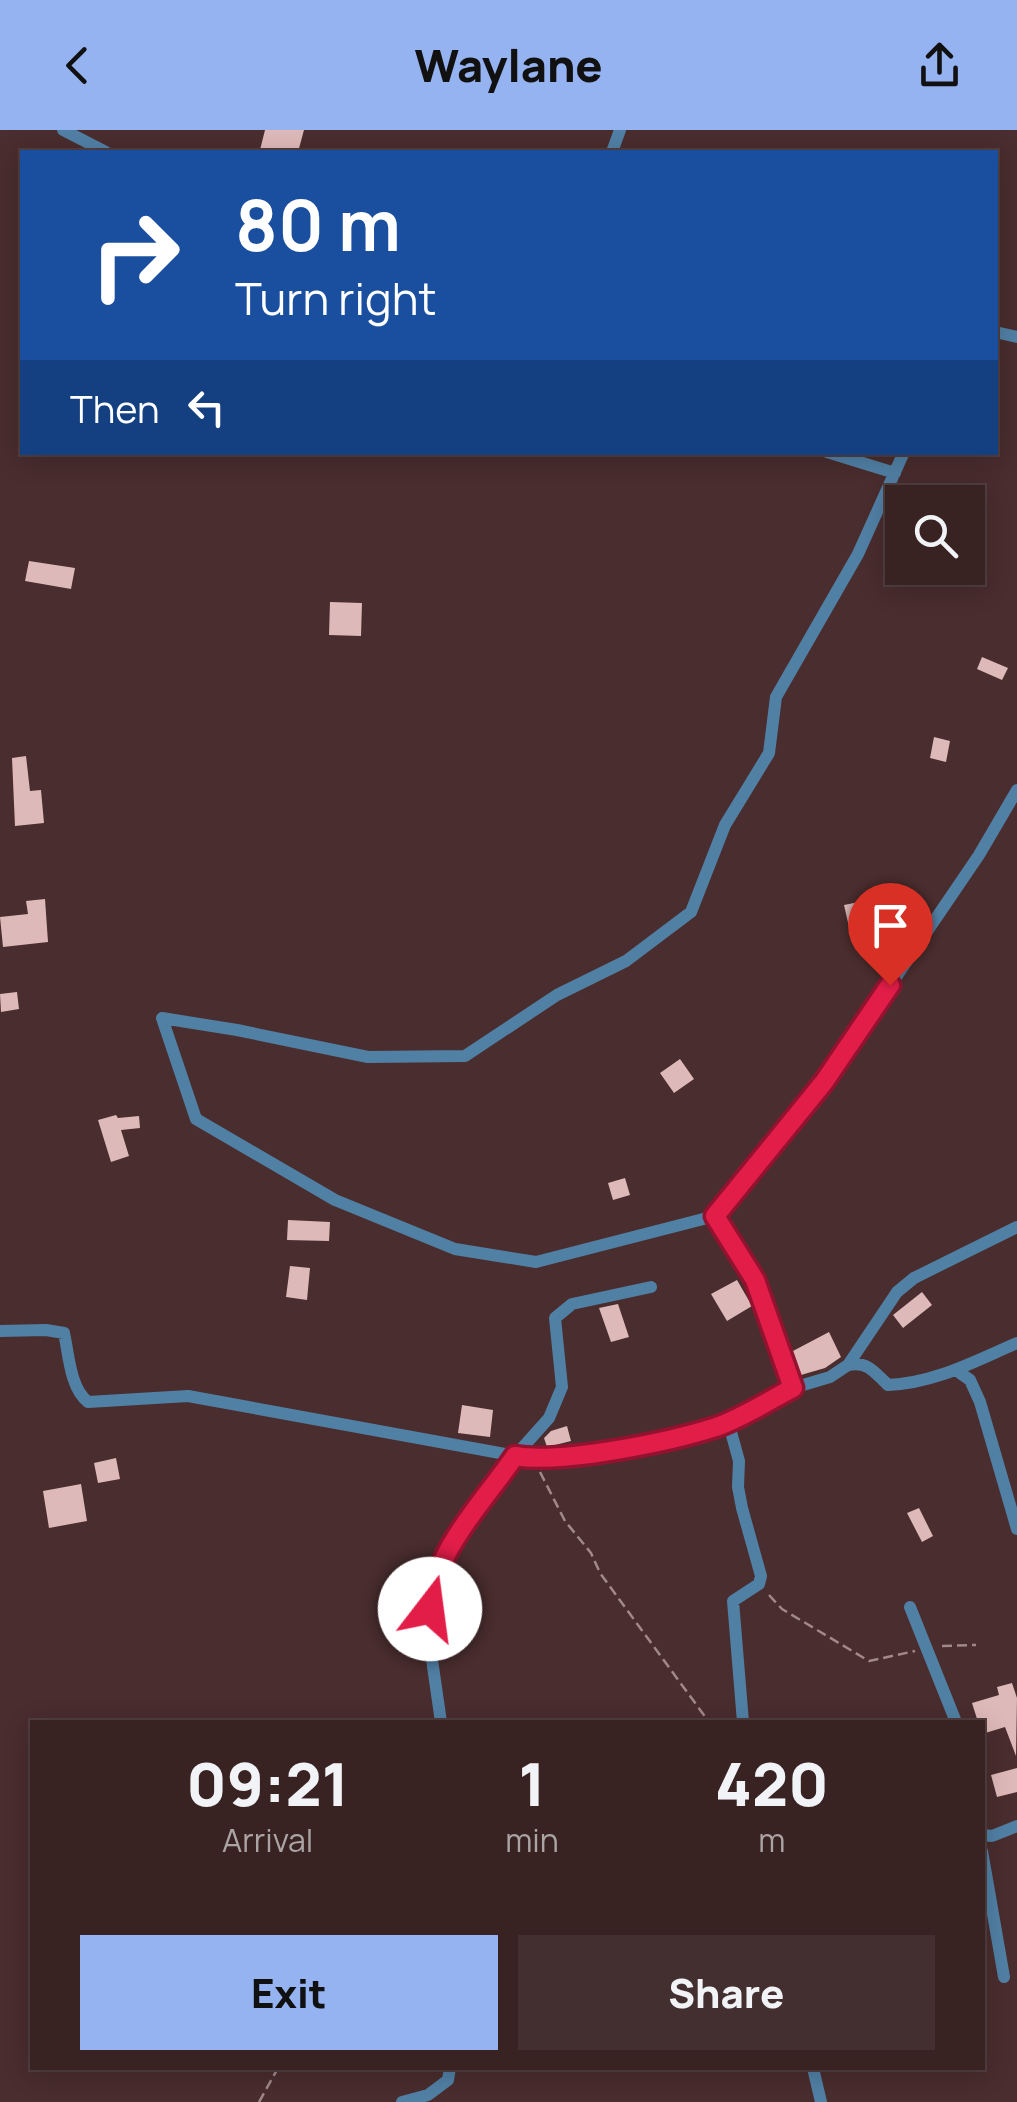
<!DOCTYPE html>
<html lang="en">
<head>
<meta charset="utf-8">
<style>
	body { margin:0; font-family:Manrope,sans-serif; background:#432f2f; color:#f1f3f6; height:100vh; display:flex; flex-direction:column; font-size:38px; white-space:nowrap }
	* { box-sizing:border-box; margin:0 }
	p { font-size:32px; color:#aba4a5 }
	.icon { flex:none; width:55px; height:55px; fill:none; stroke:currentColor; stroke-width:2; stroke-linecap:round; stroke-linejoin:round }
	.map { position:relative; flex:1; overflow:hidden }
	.panel { position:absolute; left:30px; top:1590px; width:955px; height:350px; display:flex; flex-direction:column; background:#382222; border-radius:0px; box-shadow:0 5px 25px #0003,0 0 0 2px #523f40 }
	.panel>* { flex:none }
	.guide { position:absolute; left:20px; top:20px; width:978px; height:305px; border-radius:0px; box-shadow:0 5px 25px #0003,0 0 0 2px #523f40; background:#1a4fa0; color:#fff; overflow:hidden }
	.tools { position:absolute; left:885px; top:355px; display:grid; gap:20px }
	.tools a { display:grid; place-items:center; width:100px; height:100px; border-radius:0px; background:#382222; box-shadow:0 5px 25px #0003,0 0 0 2px #523f40; font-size:50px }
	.pin { position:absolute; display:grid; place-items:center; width:85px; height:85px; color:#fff; margin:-102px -42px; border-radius:50% 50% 50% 0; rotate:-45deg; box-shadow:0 0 10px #0007 }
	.pin .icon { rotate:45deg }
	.me { position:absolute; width:110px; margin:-55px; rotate:15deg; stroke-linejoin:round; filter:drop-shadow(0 0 8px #0008) }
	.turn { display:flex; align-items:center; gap:35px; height:210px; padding:0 50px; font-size:45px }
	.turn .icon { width:130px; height:130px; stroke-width:2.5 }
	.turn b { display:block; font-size:70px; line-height:85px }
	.then { display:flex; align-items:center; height:95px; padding:0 50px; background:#0003; gap:20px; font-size:38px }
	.eta { display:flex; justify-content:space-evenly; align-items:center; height:170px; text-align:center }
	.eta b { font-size:60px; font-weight:800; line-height:70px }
	.cta { display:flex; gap:20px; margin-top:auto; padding:20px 50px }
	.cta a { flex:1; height:115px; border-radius:0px; background:#95b2f1; color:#111; font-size:40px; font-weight:800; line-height:115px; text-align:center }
	.cta a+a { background:#432f2f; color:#f1f3f6 }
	header { display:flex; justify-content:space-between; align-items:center; height:130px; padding:0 50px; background:#95b2f1; color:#111; font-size:45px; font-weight:800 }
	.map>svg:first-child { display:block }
</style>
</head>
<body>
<header><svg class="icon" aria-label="back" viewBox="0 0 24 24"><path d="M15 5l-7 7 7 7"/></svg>Waylane<svg class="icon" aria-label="share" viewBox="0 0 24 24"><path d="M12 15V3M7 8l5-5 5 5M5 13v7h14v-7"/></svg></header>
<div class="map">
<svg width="1017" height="1972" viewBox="0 0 1017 1972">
	<rect width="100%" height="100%" fill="#4a2d2e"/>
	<path fill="#deb9b9" d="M 265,0 L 304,0 L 298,22 L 260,20 Z
		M 29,431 L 75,438 L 71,459 L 25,451 Z
		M 330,472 L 362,473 L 361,506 L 329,505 Z
		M 982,527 L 1008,538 L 1002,550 L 977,539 Z
		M 934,607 L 950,611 L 946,632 L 930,628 Z
		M 26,626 L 30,661 L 41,660 L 44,693 L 15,696 L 12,628 Z
		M 45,769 L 48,812 L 3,817 L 0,787 L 28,784 L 26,771 Z
		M 859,772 L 864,794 L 849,797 L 844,775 Z
		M 17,862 L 19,879 L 1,882 L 0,864 Z
		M 680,929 L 694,949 L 674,963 L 660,943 Z
		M 116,985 L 118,988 L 139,986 L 140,998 L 121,1000 L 129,1026 L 111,1032 L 98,990 Z
		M 625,1048 L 630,1065 L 613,1070 L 608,1053 Z
		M 288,1090 L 330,1092 L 329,1111 L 287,1110 Z
		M 290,1136 L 310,1138 L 307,1170 L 286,1167 Z
		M 737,1150 L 752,1176 L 727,1191 L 711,1164 Z
		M 922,1162 L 932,1175 L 903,1198 L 893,1185 Z
		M 618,1174 L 629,1207 L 611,1212 L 599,1178 Z
		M 829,1202 L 841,1227 L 825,1238 L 801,1245 L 791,1222 Z
		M 462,1275 L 493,1280 L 490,1307 L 458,1303 Z
		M 567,1296 L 571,1311 L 547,1317 L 544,1308 L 551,1301 Z
		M 116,1328 L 120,1349 L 98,1353 L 94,1333 Z
		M 81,1354 L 87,1391 L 49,1398 L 43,1361 Z
		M 919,1378 L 933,1406 L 922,1412 L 907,1383 Z
		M 1012,1553 L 1017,1568 L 1016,1626 L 1005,1597 L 982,1604 L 982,1592 L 978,1592 L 972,1573 L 999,1565 L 997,1557 Z
		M 1017,1638 L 1017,1662 L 997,1667 L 991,1645 Z"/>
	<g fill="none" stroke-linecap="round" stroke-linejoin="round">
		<path stroke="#a18889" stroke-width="2.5" stroke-dasharray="10 5" stroke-linecap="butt" d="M 540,1342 L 565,1391 L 591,1423 L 600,1443 L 709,1592
			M 769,1465 L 782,1479 L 869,1531 L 915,1521
			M 942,1516 L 976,1515
			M 259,1972 L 278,1938"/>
		<path stroke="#5180a5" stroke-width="12" d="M 63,0 L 106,22
			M 612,22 L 620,0
			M 995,202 L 1017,207
			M 827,322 L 895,343
			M 904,322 L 858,424 L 776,567 L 769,623 L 725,695 L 691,782 L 626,831 L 557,865 L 465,926 L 368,927 L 237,900 L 162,888 L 196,989 L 335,1070 L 455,1119 L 536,1132 L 715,1086 L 824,953 L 979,725 L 1017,660
			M 715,1086 L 755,1150 L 793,1258
			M 0,1201 L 46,1200 L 64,1203 C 69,1225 70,1258 88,1272 L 188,1266 L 533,1329 L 608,1321 L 717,1296 L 793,1258 L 830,1247 L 848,1235 L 897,1162 L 914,1148 L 1017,1097
			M 848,1235 C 868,1231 874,1242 888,1255 C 935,1253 975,1231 1017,1213
			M 956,1240 L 970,1250 L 980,1272 L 1017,1399
			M 728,1291 L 739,1331 L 738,1357 L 742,1378 L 761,1446 L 759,1454 L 733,1471 L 743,1592
			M 910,1477 L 956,1592
			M 441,1592 L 428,1502 L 431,1457 L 445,1425 L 515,1326 L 549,1288 L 562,1257 L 555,1188 L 572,1174 L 651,1157
			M 983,1705 L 992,1706 L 1017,1696
			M 982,1721 L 1004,1847
			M 813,1938 L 821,1972
			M 402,1972 L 428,1965 L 448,1950 L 450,1938"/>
	</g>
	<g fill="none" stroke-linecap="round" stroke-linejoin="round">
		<defs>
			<path id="route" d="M 430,1479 C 434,1420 483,1373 515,1326 C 563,1334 669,1312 716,1297 C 742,1288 768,1271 793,1258 L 755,1150 L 715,1086 L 824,952 L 890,855"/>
		</defs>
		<use href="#route" stroke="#92132f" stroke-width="25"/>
		<use href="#route" stroke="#e11d48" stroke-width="18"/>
	</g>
</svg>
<div class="tools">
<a><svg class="icon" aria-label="search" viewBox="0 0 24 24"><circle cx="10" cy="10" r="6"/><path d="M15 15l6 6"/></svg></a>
</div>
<div class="pin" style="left:890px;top:855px;background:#d93025"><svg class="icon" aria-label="arrive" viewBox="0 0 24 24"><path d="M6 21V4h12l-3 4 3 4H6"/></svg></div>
<svg class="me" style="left:430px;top:1479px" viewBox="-20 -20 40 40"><circle r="19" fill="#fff"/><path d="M0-13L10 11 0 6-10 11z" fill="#e11d48"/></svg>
<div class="guide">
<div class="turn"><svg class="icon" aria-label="right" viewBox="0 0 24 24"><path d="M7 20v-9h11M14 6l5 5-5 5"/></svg><div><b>80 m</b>Turn right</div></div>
<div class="then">Then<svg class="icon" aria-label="left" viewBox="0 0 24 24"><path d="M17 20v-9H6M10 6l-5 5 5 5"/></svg></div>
</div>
<section class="panel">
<div class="eta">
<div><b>09:21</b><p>Arrival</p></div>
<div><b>1</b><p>min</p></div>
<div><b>420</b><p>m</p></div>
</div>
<div class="cta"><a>Exit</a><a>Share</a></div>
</section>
</div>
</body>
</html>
